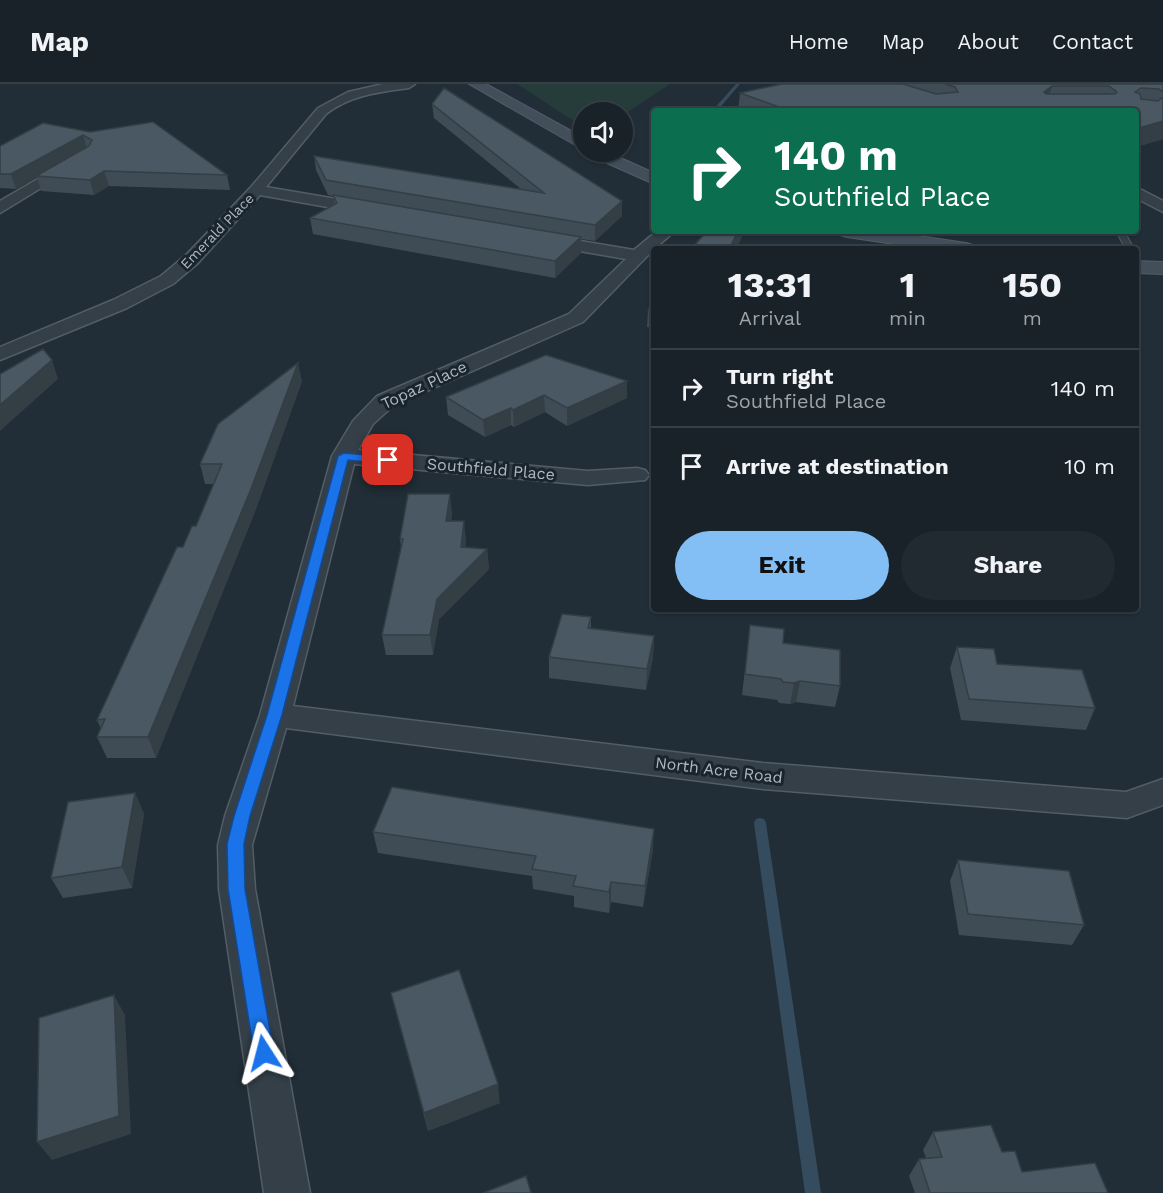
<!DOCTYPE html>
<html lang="en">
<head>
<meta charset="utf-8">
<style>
	body { margin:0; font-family:"Work Sans",sans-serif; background:#222a31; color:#f1f3f6; height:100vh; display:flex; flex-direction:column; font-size:22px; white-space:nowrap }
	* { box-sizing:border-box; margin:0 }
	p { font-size:20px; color:#9fa4a8 }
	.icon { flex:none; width:33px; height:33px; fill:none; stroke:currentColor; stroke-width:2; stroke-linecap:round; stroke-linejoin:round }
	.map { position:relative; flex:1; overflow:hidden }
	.side { position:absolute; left:651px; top:162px; width:488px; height:366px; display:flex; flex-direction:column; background:#192229; border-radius:6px; box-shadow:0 2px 4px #0004,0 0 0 2px #373f46 }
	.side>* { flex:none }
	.banner { position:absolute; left:651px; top:24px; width:488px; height:126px; border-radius:6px; box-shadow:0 2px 4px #0004,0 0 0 2px #373f46; background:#0b6e4f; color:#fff; overflow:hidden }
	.tools { position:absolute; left:573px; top:18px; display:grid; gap:12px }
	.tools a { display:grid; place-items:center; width:60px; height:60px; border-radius:50%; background:#192229; box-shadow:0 2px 4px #0004,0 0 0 2px #373f46; font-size:30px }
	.pin { position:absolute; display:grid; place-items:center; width:51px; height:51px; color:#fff; margin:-26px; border-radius:12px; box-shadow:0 3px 9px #0006 }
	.me { position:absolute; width:66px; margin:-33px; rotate:351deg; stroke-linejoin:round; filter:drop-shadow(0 0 4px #0008) }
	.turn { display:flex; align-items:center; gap:21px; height:126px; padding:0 24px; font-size:27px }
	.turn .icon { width:78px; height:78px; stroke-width:2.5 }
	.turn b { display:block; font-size:42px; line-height:51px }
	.eta { display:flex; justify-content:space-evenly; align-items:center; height:102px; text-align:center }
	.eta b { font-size:36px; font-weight:700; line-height:42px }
	.primary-button { display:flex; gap:12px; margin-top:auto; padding:12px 24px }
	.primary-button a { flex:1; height:69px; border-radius:36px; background:#83bff5; color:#111; font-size:24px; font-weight:700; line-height:69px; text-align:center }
	.primary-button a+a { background:#222a31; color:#f1f3f6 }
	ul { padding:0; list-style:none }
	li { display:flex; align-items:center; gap:18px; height:78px; padding:0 24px; border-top:2px solid #373f46 }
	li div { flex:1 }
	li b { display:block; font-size:22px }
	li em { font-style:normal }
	header { display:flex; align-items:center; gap:36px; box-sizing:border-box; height:84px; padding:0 30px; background:#192229; border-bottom:2px solid #373f46 }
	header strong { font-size:28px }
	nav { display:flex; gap:33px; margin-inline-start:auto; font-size:21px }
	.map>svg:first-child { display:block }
</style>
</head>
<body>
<header>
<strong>Map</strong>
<nav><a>Home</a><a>Map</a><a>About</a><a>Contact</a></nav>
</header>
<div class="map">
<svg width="1163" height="1109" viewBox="0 0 1163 1109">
	<rect width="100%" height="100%" fill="#212e37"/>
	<path fill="#263c3a" d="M 517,0 L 670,0 L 623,31 L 622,28 L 584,28 L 583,43 Z"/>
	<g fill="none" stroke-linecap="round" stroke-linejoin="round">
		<path fill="#354c5e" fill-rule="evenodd" d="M 736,0 L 740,0 L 717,27 L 712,27 Z
			M 760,734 L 764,735 L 766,739 L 821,1109 L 805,1109 L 754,739 L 756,735 Z"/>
		<defs>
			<path id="service" d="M 1116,147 L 1124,147 L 1134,165 L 1126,165 Z"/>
			<path id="minor" d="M 383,0 L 415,0 L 409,4 C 379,8 351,11 326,30 L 266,103 L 372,121 L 380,126 L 378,129 L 372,131 L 260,111 L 198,179 L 173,200 L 127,224 L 0,276 L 0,263 L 113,216 L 161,192 L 186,171 L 251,103 L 318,24 L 348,8 Z
				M 72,75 L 77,76 L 79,79 L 77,82 L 0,129 L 0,117 Z
				M 1136,103 L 1163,117 L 1163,128 L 1136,114 Z
				M 657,147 L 675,147 L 654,165 L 583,238 L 393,322 L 373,340 L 358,366 L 588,387 L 637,384 L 645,386 L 649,391 L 645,396 L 588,401 L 354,380 L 293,622 L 763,679 L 1126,708 L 1163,695 L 1163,721 L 1127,734 L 763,705 L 286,644 L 252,761 L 255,805 L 310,1109 L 264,1109 L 219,805 L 218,761 L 225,732 L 260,631 L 332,372 L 353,337 L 377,312 L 569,230 L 626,175 L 539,160 L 537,156 L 539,152 L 545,151 L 634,166 Z"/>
			<path id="secondary" d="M 469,0 L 486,0 L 584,54 L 584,66 Z
				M 587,68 L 607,68 L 654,89 L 654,100 L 589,71 Z
				M 838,147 L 885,147 L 966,159 L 973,161 L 976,165 L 928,165 L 847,153 L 840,151 Z
				M 1136,177 L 1163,178 L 1163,190 L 1136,189 Z"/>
		</defs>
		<use href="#service" stroke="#525d65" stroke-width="2"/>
		<use href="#minor" stroke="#525d65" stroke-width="3"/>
		<use href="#secondary" stroke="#525d65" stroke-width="2"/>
		<use href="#service" fill="#343f48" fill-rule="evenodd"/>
		<use href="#minor" fill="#343f48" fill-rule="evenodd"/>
		<use href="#secondary" fill="#424f5b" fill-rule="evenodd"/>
	</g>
	<path fill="#3f4c55" d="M 778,0 L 1163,0 L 1163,55 L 1136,63 L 1136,27 L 738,27 L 740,9 L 780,0 Z
		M 432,20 L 622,117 L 622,132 L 595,157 L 581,155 L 581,169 L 555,194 L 313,150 L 310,134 L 335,121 L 333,112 L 328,111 L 316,86 L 314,72 L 521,105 L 434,34 Z
		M 90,48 L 227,91 L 230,106 L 109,102 L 94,111 L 41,107 L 37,93 L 16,105 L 0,104 L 0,62 Z
		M 654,216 L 654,244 L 647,243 L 648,226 Z
		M 302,297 L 256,425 L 156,674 L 107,674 L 97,653 L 101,645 L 97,636 L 183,463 L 196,442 L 214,400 L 205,400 L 200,380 Z
		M 627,297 L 627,314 L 567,342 L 545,328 L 514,343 L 511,341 L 485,353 L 448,331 L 446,313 Z
		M 654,318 L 654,342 L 649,340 L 650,321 Z
		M 452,429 L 451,437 L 466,456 L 465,463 L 487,465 L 489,485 L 439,535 L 433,571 L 386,571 L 382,551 L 401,464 L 400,455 Z
		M 591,533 L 591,545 L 654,552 L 653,573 L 646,606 L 549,594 L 549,573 Z
		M 750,541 L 783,559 L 840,602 L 835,623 L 796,618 L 790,620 L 779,619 L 777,616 L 742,611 Z
		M 957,563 L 997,580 L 1095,624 L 1086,646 L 961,636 L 950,584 Z
		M 135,709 L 144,730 L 132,804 L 63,814 L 51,794 Z
		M 373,748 L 653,766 L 643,823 L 611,818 L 609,829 L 574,823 L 574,812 L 533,805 L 532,792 L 378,769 Z
		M 958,776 L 1084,841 L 1072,861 L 959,851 L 950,797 Z
		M 391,909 L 500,1019 L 428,1047 Z
		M 933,1048 L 1002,1068 L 1022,1088 L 1108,1109 L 915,1109 L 909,1092 L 919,1075 L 926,1074 L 923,1066 Z"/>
	<path fill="#333e45" d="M 1052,2 L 1047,21 L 1044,8 Z
		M 1163,37 L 1163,55 L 1136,63 L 1136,45 Z
		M 83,51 L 87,65 L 36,92 L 37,93 L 16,105 L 11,90 Z
		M 104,87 L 109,102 L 94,111 L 90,96 Z
		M 622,117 L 622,132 L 595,157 L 595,141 Z
		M 738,147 L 745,147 L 736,165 L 729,165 Z
		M 581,153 L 581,169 L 555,194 L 555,177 Z
		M 52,276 L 58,295 L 0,347 L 0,321 Z
		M 298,279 L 302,297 L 256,425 L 156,674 L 148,653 Z
		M 627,297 L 627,314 L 567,342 L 567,324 Z
		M 544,311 L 545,328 L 514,343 L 513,326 Z
		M 511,324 L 511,341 L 485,353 L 483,336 Z
		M 450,410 L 452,429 L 448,456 L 446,437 Z
		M 464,437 L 466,456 L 463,482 L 461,463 Z
		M 487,465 L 489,485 L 439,535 L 433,571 L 430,551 L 437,515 Z
		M 654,552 L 653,573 L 646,606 L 647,585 Z
		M 800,597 L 796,618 L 790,620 L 794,599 Z
		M 135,709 L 144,730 L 132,804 L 122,783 Z
		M 654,745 L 653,766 L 643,823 L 645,802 Z
		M 611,798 L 611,818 L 609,829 L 609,808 Z
		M 114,911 L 125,931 L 131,1050 L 52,1076 L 37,1058 Z
		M 498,1000 L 500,1019 L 428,1047 L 424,1029 Z"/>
	<path fill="#495863" stroke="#333e45" stroke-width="1.5" fill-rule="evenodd" d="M 782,0 L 903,0 L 936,10 L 958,8 L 955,3 L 945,0 L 1163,0 L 1163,8 L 1159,5 L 1141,4 L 1135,8 L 1140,10 L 1141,15 L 1158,17 L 1163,13 L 1163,37 L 1136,45 L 1136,27 L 790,27 L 740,9 ZM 1052,2 L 1109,2 L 1117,8 L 1115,10 L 1046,10 L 1044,8 Z
		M 444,4 L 622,117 L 595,141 L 326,96 L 314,72 L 544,109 L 432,20 Z
		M 153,38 L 227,91 L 104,87 L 90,96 L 36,92 L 89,62 L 92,56 L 83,51 L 11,90 L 0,90 L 0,62 L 43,39 L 90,48 Z
		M 333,111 L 581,153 L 555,177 L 310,134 L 337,119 Z
		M 707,147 L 738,147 L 729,165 L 691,165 Z
		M 654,216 L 654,227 L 648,226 Z
		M 43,265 L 52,276 L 0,321 L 0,290 Z
		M 546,271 L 627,297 L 567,324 L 544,311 L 513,326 L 511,324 L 483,336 L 446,313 Z
		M 298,279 L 251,405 L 148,653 L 97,653 L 105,635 L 97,636 L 177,463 L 183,463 L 192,442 L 196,442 L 222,380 L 200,380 L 218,340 Z
		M 408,410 L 450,410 L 446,437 L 464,437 L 461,463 L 487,465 L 437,515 L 430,551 L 382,551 L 403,455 L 400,455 Z
		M 562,530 L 591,533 L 588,544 L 654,552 L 647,585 L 549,573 Z
		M 750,541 L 784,545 L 783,559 L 840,566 L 840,602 L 800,597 L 794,599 L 783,598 L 781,595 L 745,590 Z
		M 957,563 L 994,565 L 997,580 L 1082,586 L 1095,624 L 969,615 Z
		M 392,703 L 654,745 L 645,802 L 611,798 L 609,808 L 573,802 L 576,792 L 532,785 L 536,772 L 373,748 Z
		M 135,709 L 122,783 L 51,794 L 68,718 Z
		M 958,776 L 1069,787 L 1084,841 L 968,830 Z
		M 459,886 L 498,1000 L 424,1029 L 391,909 Z
		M 114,911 L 119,1032 L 37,1058 L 39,934 Z
		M 991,1041 L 1002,1068 L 1015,1067 L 1022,1088 L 1095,1079 L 1108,1109 L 930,1109 L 919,1075 L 942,1073 L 933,1048 Z
		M 526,1092 L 531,1109 L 483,1109 Z"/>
	<path fill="#1a73e8" stroke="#114b97" stroke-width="1.5" d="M 344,369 L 388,373 L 394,376 L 388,380 L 348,376 L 282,631 L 250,732 L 244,760 L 245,805 L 274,969 L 271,975 L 264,978 L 257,975 L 254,969 L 228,805 L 227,760 L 234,732 L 267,631 L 338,372 Z"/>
	<g text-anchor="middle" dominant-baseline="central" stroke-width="6" stroke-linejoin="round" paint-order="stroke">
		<g font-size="14" fill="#afbac4" stroke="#1a242c">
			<text transform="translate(217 147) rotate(-46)">Emerald Place</text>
		</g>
		<g font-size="16" fill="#afbac4" stroke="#1a242c">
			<text transform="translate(424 301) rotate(-25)">Topaz Place</text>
			<text transform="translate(491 385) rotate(5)">Southfield Place</text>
			<text transform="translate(719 686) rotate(7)">North Acre Road</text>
		</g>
	</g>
</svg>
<div class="tools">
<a><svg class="icon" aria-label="sound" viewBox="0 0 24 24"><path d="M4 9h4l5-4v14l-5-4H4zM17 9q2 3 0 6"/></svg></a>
</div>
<div class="pin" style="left:388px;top:376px;background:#d93025"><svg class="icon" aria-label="arrive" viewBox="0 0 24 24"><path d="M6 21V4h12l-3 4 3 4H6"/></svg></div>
<svg class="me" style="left:264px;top:969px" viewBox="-20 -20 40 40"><path d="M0-17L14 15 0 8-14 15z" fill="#1a73e8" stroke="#fff" stroke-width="4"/></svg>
<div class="banner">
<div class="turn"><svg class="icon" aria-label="right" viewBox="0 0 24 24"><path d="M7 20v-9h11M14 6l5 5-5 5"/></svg><div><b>140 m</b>Southfield Place</div></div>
</div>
<section class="side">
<div class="eta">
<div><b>13:31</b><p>Arrival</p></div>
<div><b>1</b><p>min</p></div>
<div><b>150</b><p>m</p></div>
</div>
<ul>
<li><svg class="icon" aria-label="right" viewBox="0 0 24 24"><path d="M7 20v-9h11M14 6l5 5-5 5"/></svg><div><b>Turn right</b><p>Southfield Place</p></div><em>140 m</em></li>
<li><svg class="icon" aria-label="arrive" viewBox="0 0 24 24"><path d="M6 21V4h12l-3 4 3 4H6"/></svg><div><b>Arrive at destination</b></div><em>10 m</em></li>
</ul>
<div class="primary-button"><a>Exit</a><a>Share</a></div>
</section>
</div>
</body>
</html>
